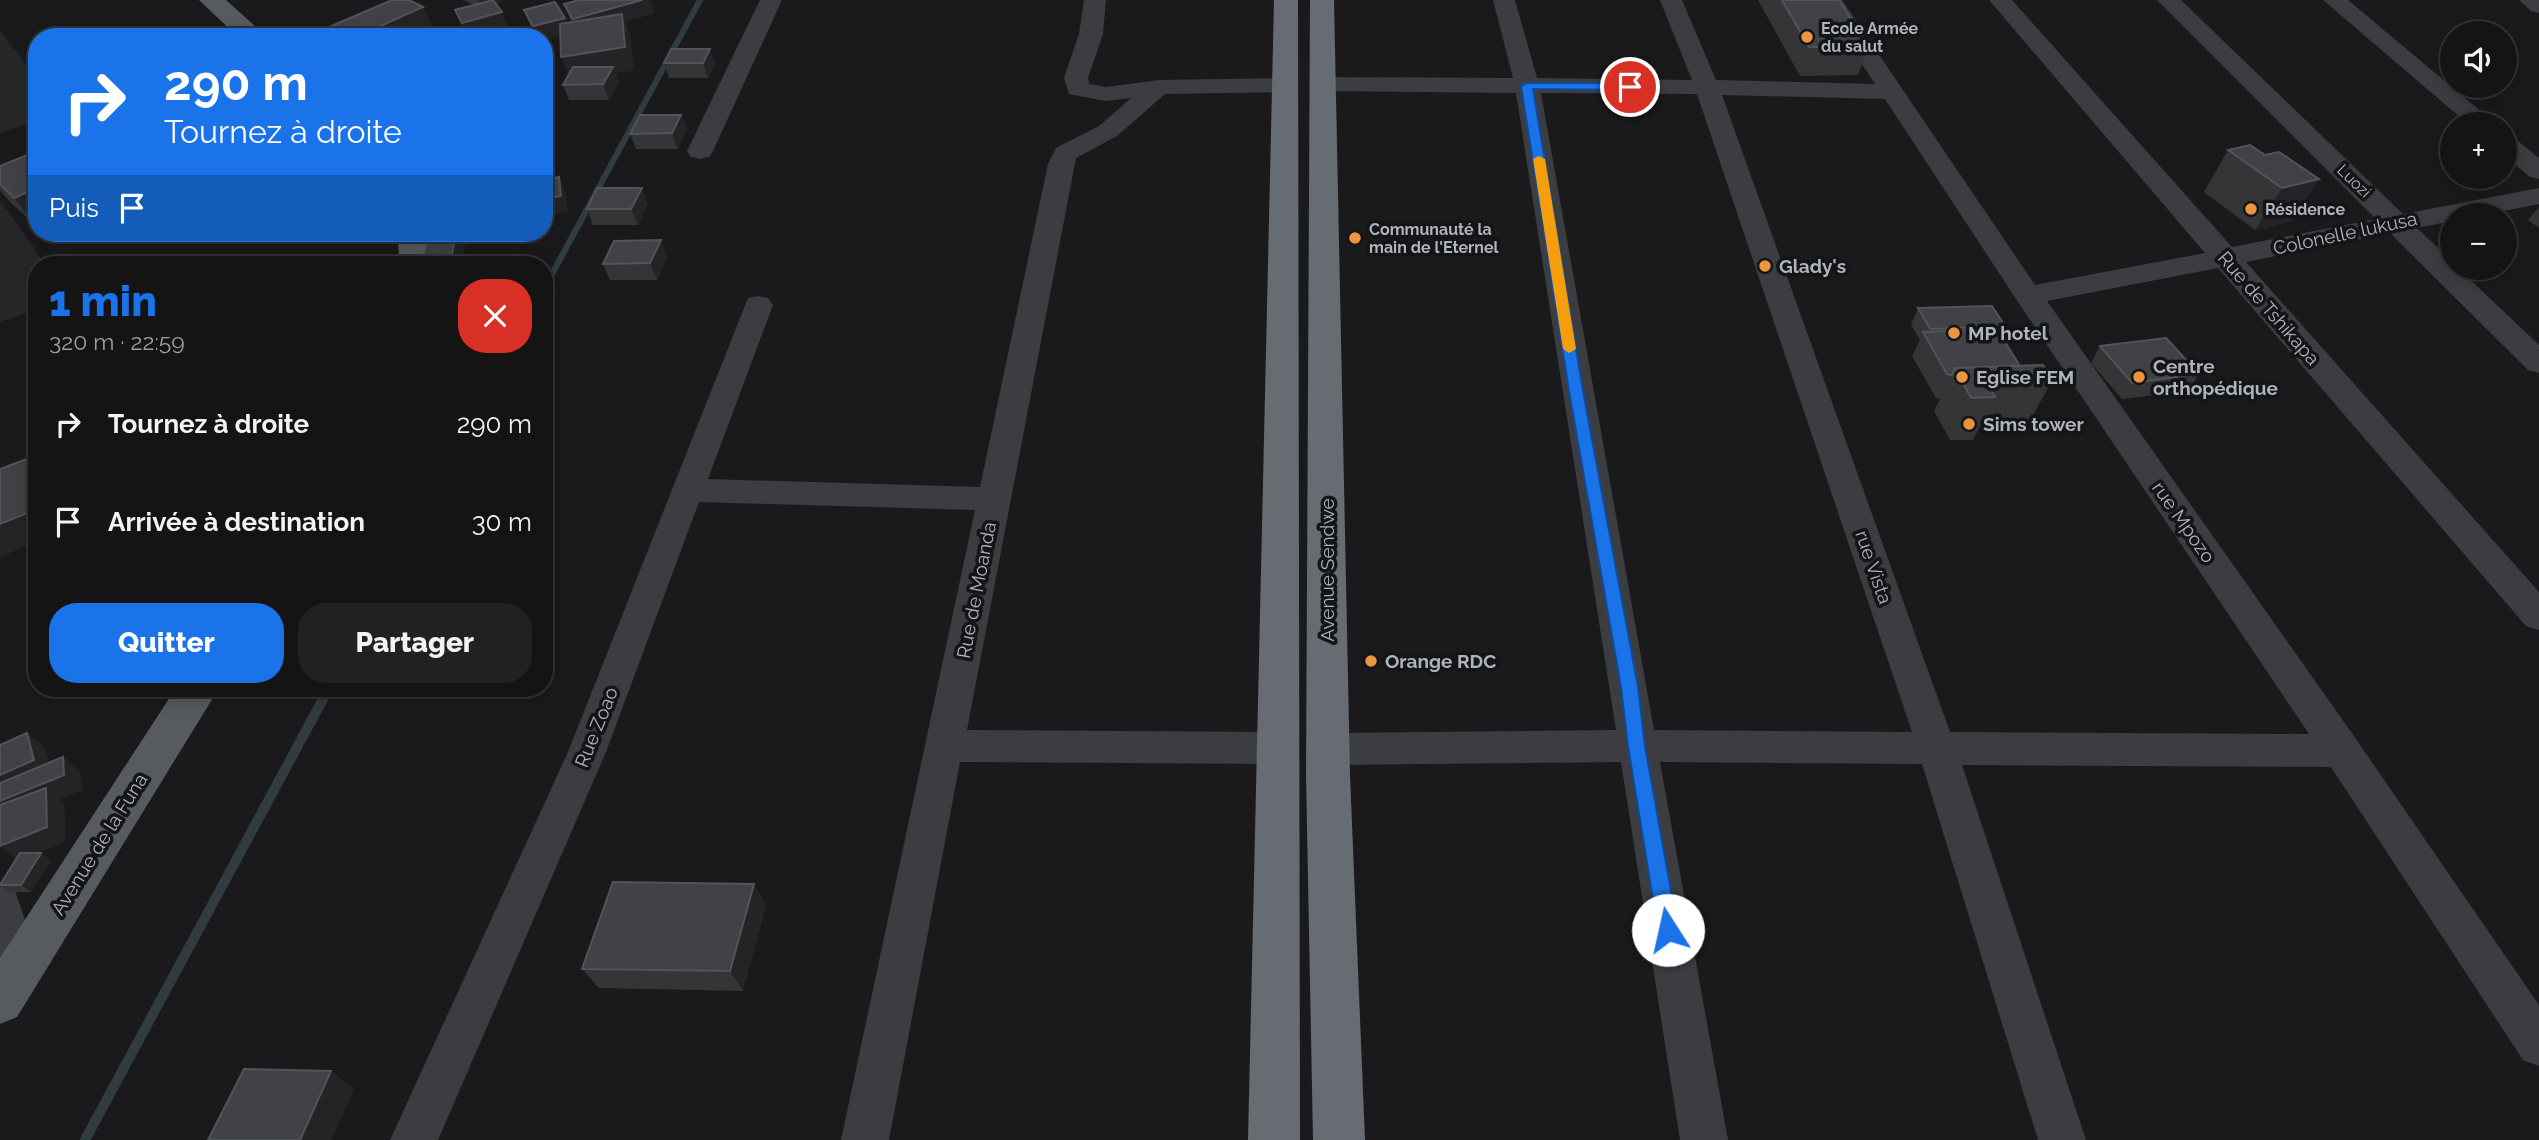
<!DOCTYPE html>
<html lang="fr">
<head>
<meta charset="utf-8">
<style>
	body { margin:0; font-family:Raleway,sans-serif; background:#212122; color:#f1f3f6; height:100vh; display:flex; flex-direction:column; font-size:26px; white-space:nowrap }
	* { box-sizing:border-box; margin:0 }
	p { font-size:23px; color:#9d9ea0 }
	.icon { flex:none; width:38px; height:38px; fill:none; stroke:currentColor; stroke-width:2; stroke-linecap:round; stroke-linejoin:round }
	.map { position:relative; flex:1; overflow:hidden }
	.details { position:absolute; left:28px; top:256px; width:525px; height:441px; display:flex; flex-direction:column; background:#141415; border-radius:28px; box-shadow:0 4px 18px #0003,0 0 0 2px #333334 }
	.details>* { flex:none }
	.banner { position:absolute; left:28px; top:28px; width:525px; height:214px; border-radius:28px; box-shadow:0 4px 18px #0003,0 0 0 2px #333334; background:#1a73e8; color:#fff; overflow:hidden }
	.fabs { position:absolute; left:2440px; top:21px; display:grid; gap:14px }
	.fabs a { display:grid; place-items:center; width:77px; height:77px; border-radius:50%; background:#141415; box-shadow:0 4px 18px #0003,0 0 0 2px #333334; font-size:35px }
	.pin { position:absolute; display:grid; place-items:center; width:60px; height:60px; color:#fff; margin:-30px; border:4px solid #fff; border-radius:50%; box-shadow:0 2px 7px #0007 }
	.me { position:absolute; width:77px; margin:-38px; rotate:350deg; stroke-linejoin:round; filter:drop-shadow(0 0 5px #0008) }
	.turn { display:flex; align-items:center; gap:24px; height:147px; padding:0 21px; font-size:32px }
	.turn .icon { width:91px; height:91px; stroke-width:2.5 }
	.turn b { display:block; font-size:49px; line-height:60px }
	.then { display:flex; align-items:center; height:66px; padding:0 21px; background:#0003; gap:14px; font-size:26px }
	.round { display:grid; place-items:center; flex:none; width:74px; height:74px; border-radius:28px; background:#212122 }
	.headline { display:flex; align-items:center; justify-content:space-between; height:119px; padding:0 21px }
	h1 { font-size:42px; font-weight:800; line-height:52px; color:#1a73e8 }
	.primary-button { display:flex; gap:14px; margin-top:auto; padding:14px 21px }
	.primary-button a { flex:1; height:80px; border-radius:28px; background:#1a73e8; color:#fff; font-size:28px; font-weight:800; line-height:80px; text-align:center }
	.primary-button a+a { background:#212122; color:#f1f3f6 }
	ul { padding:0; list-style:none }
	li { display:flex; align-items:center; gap:21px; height:98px; padding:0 21px }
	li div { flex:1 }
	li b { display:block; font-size:26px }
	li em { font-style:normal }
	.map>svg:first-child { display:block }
</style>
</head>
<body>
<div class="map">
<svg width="2539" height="1140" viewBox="0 0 2539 1140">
	<rect width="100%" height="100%" fill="#1a1a1c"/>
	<path fill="#262729" d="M 0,31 L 37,78 L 37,121 L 0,133 Z
		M 0,200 L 45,264 L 37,264 L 37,309 L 0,322 Z"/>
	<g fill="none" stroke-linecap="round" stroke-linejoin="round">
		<path stroke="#303c40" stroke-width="6" d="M 544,289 L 700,0"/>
		<path stroke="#303c40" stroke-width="10" d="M 85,1140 L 329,688"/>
		<path fill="#3b3d41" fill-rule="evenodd" d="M 760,0 L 782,0 L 713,151 L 709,157 L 700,159 L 691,157 L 687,151 Z
			M 1084,0 L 1106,0 L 1103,34 L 1088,78 L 1089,84 L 1106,87 L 1159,80 L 1285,78 L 1294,80 L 1297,85 L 1294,90 L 1285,92 L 1165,94 L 1117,136 L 1076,158 L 967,730 L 1277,732 L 1291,736 L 1296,748 L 1291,760 L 1277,764 L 960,762 L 889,1140 L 841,1140 L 975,510 L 699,502 L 606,752 L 438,1140 L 390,1140 L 568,752 L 748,298 L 758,296 L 768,298 L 773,305 L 708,479 L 980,487 L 1048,164 L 1056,148 L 1099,126 L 1131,98 L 1106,101 L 1069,94 L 1064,78 L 1079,34 Z
			M 1493,0 L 1515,0 L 1537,78 L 1692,80 L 1660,0 L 1682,0 L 1716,80 L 1875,84 L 1820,0 L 1842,0 L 2035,285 L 2205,253 L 1989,0 L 2012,0 L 2232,247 L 2376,219 L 2157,0 L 2181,0 L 2403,214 L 2539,188 L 2539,204 L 2483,215 L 2452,215 L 2452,221 L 2417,228 L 2452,261 L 2452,268 L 2458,268 L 2539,345 L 2539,373 L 2528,370 L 2390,233 L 2246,262 L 2539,592 L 2539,630 L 2526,626 L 2218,268 L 2047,301 L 2356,739 L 2539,1005 L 2539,1066 L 2523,1060 L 2331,767 L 1962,765 L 2086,1140 L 2038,1140 L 1922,764 L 1660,762 L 1728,1140 L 1680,1140 L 1621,762 L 1328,765 L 1314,761 L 1309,749 L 1314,737 L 1328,733 L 1616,730 L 1516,93 L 1323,91 L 1314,89 L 1311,84 L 1314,79 L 1323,77 L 1513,78 ZM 1541,93 L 1697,94 L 1912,732 L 1654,730 ZM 1722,95 L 1885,99 L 2018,302 L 2309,734 L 1950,732 Z
			M 2323,0 L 2348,0 L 2496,124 L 2468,124 Z
			M 2519,0 L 2539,0 L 2539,13 L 2531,11 Z
			M 2504,134 L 2513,137 L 2539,158 L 2539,179 L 2530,177 L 2504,155 Z
			M 0,886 L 15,891 L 42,968 L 35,982 L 20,988 L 5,982 L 0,972 Z"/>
		<path fill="#575b60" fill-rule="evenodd" d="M 199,0 L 226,0 L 267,37 L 238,37 Z
			M 398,233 L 428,233 L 429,264 L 399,264 Z
			M 176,688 L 219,688 L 17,1017 L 0,1024 L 0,958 Z"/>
		<path fill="#676c72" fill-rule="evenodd" d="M 1274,0 L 1298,0 L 1300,1140 L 1248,1140 Z
			M 1310,0 L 1334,0 L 1350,775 L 1365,1140 L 1313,1140 L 1306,775 Z"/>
	</g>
	<path fill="#333537" d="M 463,0 L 503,0 L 496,3 L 508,28 L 475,37 L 468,37 L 455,10 L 474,5 Z
		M 1758,0 L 1839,0 L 1868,46 L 1858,75 L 1800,76 Z
		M 564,4 L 655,13 L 625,21 L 630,36 L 634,70 L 615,73 L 619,83 L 609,100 L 569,100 L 563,85 L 568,75 L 560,36 L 537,37 L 530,25 L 524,10 L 565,18 L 567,23 L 571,22 Z
		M 710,49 L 715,64 L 708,78 L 669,78 L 664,63 Z
		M 681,115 L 687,130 L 678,149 L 636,149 L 630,134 Z
		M 2228,150 L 2265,155 L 2279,152 L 2292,221 L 2255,230 L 2204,192 Z
		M 37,151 L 37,227 L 10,202 L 0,190 L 0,166 Z
		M 648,204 L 638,225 L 593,225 L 587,209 Z
		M 2539,207 L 2539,228 L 2528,220 Z
		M 667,257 L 657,280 L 610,280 L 603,264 Z
		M 1918,308 L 2005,326 L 2000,334 L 2020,366 L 2052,380 L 2029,423 L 1981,424 L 1973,440 L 1950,440 L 1934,411 L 1940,399 L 1936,398 L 1912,356 L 1920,340 L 1911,325 Z
		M 2100,346 L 2199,374 L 2188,391 L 2122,399 L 2091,363 Z
		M 45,748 L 49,763 L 63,757 L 80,772 L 82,790 L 59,799 L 64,803 L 65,842 L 36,853 L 41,853 L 51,861 L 31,892 L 10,892 L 0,885 L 17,859 L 0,846 Z
		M 754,884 L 766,905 L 743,991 L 599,988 L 582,969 Z"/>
	<path fill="#242426" d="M 478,0 L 503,0 L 482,9 Z
		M 642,0 L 650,0 L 655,13 L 625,21 L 630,36 L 634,70 L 615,73 L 619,83 L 609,100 L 603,84 L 571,80 L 561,57 L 579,34 L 573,19 Z
		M 423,7 L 434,30 L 418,37 L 356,37 Z
		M 502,12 L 508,28 L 475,37 L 469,37 L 462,23 Z
		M 565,18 L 571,33 L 544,40 L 544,37 L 538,37 L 533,26 Z
		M 710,49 L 715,64 L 708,78 L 703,63 Z
		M 544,76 L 550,88 L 548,120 L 544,121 Z
		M 681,115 L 687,130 L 678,149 L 672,133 Z
		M 559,177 L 566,193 L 568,212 L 544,217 L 544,199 Z
		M 2319,179 L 2292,221 L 2255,230 L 2282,188 Z
		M 37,188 L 37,226 L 14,198 Z
		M 642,188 L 648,204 L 638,225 L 631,209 Z
		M 456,233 L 466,233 L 467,235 L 462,264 L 427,264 L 423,258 Z
		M 661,240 L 667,257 L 657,280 L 650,263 Z
		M 37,509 L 37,542 L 0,557 L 0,524 Z
		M 27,733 L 45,748 L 52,775 L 0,798 L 0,775 Z
		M 63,757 L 80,772 L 82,790 L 59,799 L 64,803 L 65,842 L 19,860 L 0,846 L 0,801 Z
		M 41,853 L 51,861 L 31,892 L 21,885 Z
		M 754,884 L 766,905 L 743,991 L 730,971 Z
		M 331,1071 L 354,1089 L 332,1140 L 300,1140 Z"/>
	<path fill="#404245" stroke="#515458" stroke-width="2" d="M 392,0 L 409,0 L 423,7 L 356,37 L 306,37 Z
		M 493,0 L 502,12 L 462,23 L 455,10 Z
		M 579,0 L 642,0 L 573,19 L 564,4 Z
		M 1782,0 L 1839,0 L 1868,46 L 1809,47 Z
		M 555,2 L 565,18 L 533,26 L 524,10 Z
		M 622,14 L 625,47 L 561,57 L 560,24 Z
		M 671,49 L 710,49 L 703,63 L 664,63 Z
		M 573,67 L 613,67 L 603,84 L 563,85 Z
		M 640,115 L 681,115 L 672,133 L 630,134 Z
		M 2250,145 L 2265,155 L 2279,152 L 2319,179 L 2282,188 L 2228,150 Z
		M 37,151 L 37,188 L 14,198 L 0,184 L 0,166 Z
		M 559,177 L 561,196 L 544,199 L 544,180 Z
		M 597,188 L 642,188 L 631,209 L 587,209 Z
		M 429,233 L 456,233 L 452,254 L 423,258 Z
		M 661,240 L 650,263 L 603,264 L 614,241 Z
		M 1992,306 L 2005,326 L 1930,329 L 1918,308 Z
		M 1997,329 L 2020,366 L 1955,368 L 1952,375 L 1947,374 L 1923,332 Z
		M 2166,338 L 2199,374 L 2132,383 L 2100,346 Z
		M 2043,365 L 2052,380 L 1987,382 L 1995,397 L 1971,398 L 1955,368 Z
		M 37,455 L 37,509 L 0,524 L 0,469 Z
		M 27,733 L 34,760 L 0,775 L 0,745 Z
		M 63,757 L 64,775 L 0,801 L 0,783 Z
		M 46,788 L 47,827 L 0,846 L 0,805 Z
		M 20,853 L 41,853 L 21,885 L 0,885 Z
		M 613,882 L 754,884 L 730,971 L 582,969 Z
		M 244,1069 L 331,1071 L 300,1140 L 208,1140 Z"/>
	<path fill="#1a73e8" stroke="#114b97" stroke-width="2" d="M 1527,83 L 1630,83 L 1636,87 L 1630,90 L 1533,89 L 1583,391 L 1638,687 L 1645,746 L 1678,930 L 1675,936 L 1668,939 L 1661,936 L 1658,930 L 1628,746 L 1621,687 L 1569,391 L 1521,86 Z"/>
	<path fill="#f59e0b" d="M 1539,156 L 1545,159 L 1576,349 L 1569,353 L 1563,349 L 1533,159 Z"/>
	<g fill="#ed9441" stroke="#151517" stroke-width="2.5">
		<circle cx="1807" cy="37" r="7"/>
		<circle cx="2251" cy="209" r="7"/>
		<circle cx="1355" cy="238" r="7"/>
		<circle cx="1765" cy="266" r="7"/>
		<circle cx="1954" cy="333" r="7"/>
		<circle cx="1962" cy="377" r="7"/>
		<circle cx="2139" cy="377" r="7"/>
		<circle cx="1969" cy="424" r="7"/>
		<circle cx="1371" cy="661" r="7"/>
	</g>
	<g text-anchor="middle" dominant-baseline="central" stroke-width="7" stroke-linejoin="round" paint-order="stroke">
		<g font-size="16" font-weight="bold" fill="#adb4bb" stroke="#151517" text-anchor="start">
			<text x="1821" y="28">Ecole Armée<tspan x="1821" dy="18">du salut</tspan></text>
			<text x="2265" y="209">Résidence</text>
			<text x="1369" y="229">Communauté la<tspan x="1369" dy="18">main de l'Eternel</tspan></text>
		</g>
		<g font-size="16" fill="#adb4bb" stroke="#151517">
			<text transform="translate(2354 181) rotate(44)">Luozi</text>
		</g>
		<g font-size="19" fill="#adb4bb" stroke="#151517">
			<text transform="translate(2345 233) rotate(-12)">Colonelle lukusa</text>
			<text transform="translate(2269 308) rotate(49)">Rue de Tshikapa</text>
			<text transform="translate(2184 522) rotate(55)">rue Mpozo</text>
			<text transform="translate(1874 567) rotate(71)">rue Vista</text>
			<text transform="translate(1327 570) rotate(-90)">Avenue Sendwe</text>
			<text transform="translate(976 590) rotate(-79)">Rue de Moanda</text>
			<text transform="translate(596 727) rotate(-68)">Rue Zoao</text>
			<text transform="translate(99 844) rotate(-58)">Avenue de la Funa</text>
		</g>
		<g font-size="19" font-weight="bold" fill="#adb4bb" stroke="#151517" text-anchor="start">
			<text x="1779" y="266">Glady's</text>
			<text x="1968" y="333">MP hotel</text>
			<text x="2153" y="366">Centre<tspan x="2153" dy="22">orthopédique</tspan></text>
			<text x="1976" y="377">Eglise FEM</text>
			<text x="1983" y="424">Sims tower</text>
			<text x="1385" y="661">Orange RDC</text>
		</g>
	</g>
</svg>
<div class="fabs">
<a><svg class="icon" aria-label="sound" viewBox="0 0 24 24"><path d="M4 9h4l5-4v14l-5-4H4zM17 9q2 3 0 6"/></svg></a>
<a>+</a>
<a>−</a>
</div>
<div class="pin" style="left:1630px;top:87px;background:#d93025"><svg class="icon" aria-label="arrive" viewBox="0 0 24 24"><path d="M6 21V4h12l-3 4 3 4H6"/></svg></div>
<svg class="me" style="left:1668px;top:930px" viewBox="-20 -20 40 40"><circle r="19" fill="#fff"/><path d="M0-13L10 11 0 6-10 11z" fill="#1a73e8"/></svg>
<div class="banner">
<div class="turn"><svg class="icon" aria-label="right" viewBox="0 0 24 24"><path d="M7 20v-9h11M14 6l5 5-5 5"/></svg><div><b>290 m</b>Tournez à droite</div></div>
<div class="then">Puis<svg class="icon" aria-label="arrive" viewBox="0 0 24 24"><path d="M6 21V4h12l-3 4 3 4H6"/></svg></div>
</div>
<section class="details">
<div class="headline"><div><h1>1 min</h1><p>320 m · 22:59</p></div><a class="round" style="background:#d93025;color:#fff"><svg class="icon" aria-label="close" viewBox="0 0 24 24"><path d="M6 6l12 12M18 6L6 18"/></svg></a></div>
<ul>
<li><svg class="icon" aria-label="right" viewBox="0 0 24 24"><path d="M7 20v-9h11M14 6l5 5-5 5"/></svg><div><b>Tournez à droite</b></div><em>290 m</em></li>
<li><svg class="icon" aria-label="arrive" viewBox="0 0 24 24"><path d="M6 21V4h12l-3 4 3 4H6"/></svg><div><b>Arrivée à destination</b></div><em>30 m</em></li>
</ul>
<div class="primary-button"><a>Quitter</a><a>Partager</a></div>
</section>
</div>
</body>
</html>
